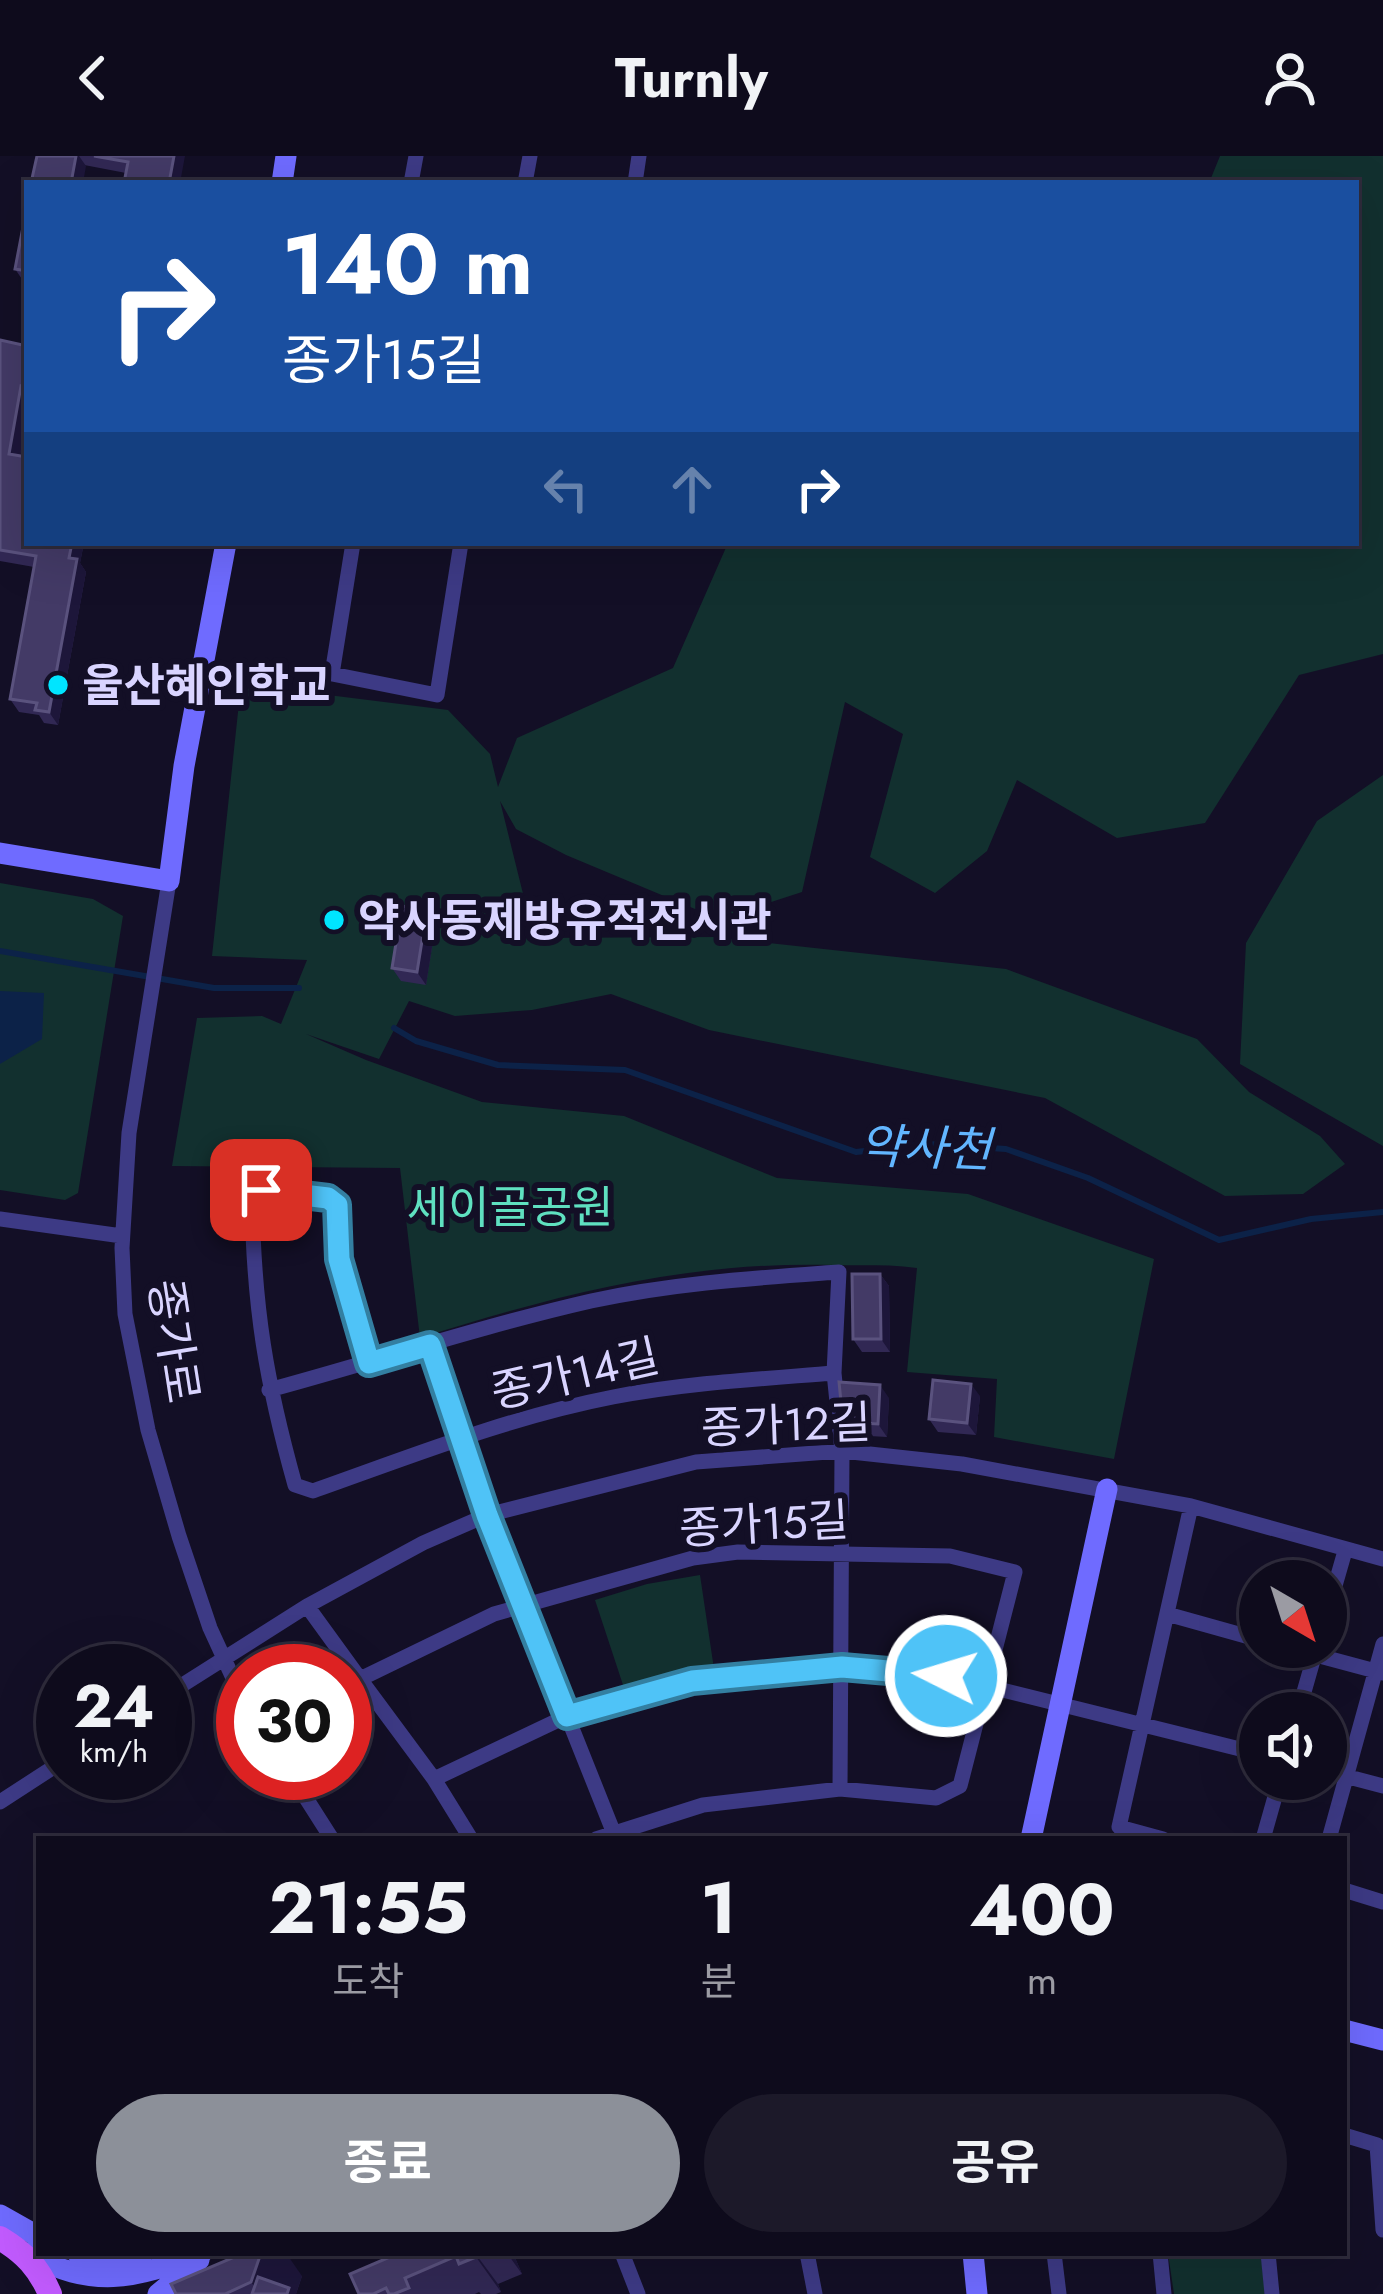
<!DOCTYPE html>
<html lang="ko">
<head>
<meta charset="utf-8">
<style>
	body { margin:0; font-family:Jost,"Noto Sans KR",sans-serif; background:#1c1929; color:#f1f3f6; height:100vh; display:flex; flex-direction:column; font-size:45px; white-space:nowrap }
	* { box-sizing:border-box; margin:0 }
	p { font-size:39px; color:#9b9ba3 }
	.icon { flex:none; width:66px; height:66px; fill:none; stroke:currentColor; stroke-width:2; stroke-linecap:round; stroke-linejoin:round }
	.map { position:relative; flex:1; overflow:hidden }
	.panel { position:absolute; left:36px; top:1680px; width:1311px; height:420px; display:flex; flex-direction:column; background:#0e0b1c; border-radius:0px; box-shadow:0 12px 48px #0002,0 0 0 3px #2e2b3b }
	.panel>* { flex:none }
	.top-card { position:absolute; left:24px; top:24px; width:1335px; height:366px; border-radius:0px; box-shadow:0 12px 48px #0002,0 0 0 3px #2e2b3b; background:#1a4fa0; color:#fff; overflow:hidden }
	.needle { width:78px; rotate:141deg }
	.tools { position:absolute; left:1239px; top:1404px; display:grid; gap:24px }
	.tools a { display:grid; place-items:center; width:108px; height:108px; border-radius:50%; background:#0e0b1c; box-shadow:0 12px 48px #0002,0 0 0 3px #2e2b3b; font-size:60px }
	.speed { position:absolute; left:36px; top:1488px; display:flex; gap:24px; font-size:60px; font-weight:700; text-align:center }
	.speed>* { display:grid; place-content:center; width:156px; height:156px; border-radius:50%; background:#0e0b1c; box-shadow:0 12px 48px #0002,0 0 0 3px #2e2b3b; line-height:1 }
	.speed small { font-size:30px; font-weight:400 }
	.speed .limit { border:18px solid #d22; background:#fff; color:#111 }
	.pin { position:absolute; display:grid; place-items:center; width:102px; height:102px; color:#fff; margin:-51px; border-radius:24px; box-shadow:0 6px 18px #0006 }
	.me { position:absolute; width:132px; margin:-66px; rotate:275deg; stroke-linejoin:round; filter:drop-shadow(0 0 9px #0008) }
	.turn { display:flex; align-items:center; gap:42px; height:252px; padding:0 60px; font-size:54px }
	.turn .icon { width:156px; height:156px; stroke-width:2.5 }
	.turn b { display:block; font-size:84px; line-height:102px }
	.lanes { display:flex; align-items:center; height:114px; padding:0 60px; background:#0003; justify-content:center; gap:60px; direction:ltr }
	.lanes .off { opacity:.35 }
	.eta { display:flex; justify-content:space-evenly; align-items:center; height:204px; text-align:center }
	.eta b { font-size:72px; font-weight:700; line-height:84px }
	.button { display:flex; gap:24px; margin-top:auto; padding:24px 60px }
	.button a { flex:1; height:138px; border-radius:72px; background:#8c9099; color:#fff; font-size:48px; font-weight:700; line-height:138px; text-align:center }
	.button a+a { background:#1c1929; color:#f1f3f6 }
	header { display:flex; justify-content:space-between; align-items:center; height:156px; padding:0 60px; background:#0e0b1c; font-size:54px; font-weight:700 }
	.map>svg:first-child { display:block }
</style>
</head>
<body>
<header><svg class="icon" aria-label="back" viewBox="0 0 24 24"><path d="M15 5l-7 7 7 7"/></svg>Turnly<svg class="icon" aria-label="person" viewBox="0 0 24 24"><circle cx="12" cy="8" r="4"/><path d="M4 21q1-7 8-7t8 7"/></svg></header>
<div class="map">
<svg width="1383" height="2138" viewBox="0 0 1383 2138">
	<rect width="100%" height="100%" fill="#130f26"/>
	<path fill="#12302f" d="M 1220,0 L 1383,0 L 1383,498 L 1299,519 L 1205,667 L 1117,682 L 1017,624 L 987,695 L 935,737 L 870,701 L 903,578 L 845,546 L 802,736 L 719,763 L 566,699 L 516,673 L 500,645 L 534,782 L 715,781 L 1006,813 L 1197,883 L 1249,936 L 1320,980 L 1345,1008 L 1303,1038 L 1225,1040 L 1045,942 L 709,874 L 611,838 L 532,854 L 455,860 L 409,845 L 379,903 L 306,878 L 366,904 L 482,946 L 624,960 L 777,1022 L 968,1038 L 1154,1103 L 1114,1303 L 994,1281 L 997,1223 L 907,1216 L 917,1112 C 890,1108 861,1110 834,1109 C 686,1105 560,1138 420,1182 L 400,1012 L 172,1010 L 197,862 L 262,860 L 281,868 L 307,804 L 212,800 L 241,528 L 448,554 L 490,598 L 498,631 L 517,582 L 673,512 L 728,387 L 1356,387 L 1356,27 L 1209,27 Z
		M 1383,619 L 1383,990 L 1240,908 L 1246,787 L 1317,665 Z
		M 0,727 L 93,743 L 123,760 L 78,1037 L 65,1044 L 0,1034 Z
		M 700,1419 L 714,1513 L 624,1532 L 595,1444 L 647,1428 Z
		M 1168,2097 L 1261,2097 L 1265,2138 L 1174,2138 Z"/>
	<path fill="#0c2248" d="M 0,835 L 44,837 L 42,883 L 0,908 Z"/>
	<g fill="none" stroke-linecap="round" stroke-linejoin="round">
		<path stroke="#0c2248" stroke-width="6" d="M 0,795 L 214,832 L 299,832
			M 394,872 L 416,885 L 498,909 L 625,914 L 856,996 L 928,988 L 1006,993 L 1088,1022 L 1219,1084 L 1311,1063 L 1383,1056"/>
		<path stroke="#3d3a85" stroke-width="15" d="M 411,27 L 416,0
			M 525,27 L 530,0
			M 635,27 L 639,0
			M 353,387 L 332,518 L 437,539 L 461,387
			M 169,725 L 129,977 L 122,1092 L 125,1158 L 148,1274 L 179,1380 L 210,1472 L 243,1544
			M 0,1063 L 122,1080
			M 430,1189 L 487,1359 L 613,1675
			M 834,1217 L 842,1295 L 840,1633
			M 269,1234 C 376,1205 482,1170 591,1145 C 673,1127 756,1122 839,1116 L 834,1217 C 760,1223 686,1227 613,1241 C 510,1261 412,1300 313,1335 L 295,1329 C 266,1225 254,1153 252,1045 L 261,1034 L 328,1042 L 337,1049 L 339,1103 L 369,1207
			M 307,1450 L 360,1523
			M 1167,1458 L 1260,1484
			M 1326,1461 L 1345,1395
			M 1286,1491 L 1383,1517
			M 165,1540 L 307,1450 L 423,1387 L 487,1359 L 696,1306 L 842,1295 L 962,1308 L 1191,1350 L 1383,1403
			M 1298,1557 L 1316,1494
			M 1326,1615 L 1383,1630
			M 290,1617 L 332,1683
			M 434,1623 L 567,1560 L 691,1525 L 842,1511 L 946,1520 L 1260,1598
			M 0,1646 L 63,1605
			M 471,1683 L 434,1623 L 360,1523 L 494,1458 L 693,1402 L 738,1396 L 950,1400 L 1015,1416 L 960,1630 L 936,1642 L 840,1633 L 703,1649 L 596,1683
			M 1163,1683 L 1119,1671 L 1191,1350
			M 1263,1683 L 1280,1623
			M 1329,1683 L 1383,1488
			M 1344,1734 L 1383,1746
			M 1344,1979 L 1377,1989 L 1383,2074
			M 622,2097 L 638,2138
			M 807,2097 L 815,2138
			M 1054,2097 L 1059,2138
			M 1160,2097 L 1164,2138
			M 1268,2097 L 1272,2138"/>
		<path stroke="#6f6bff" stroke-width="21" d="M 282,27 L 286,0
			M 0,697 L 169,725 L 184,610 L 226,387
			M 1031,1683 L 1107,1333
			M 1344,1874 L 1383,1884
			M 0,2059 L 39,2081
			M 25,2097 C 95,2133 131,2124 202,2097
			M 77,2097 L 142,2108
			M 973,2097 L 977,2138
			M 158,2138 L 199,2104"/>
		<path stroke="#c25bff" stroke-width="24" d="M 0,2082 C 25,2097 39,2112 50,2138"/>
	</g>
	<path fill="#312854" d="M 37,0 L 185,0 L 126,17 Z
		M 27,50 L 27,127 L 24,126 L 15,113 Z
		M 0,184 L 27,190 L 27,258 L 20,300 L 27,387 L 84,387 L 80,407 L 86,416 L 58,569 L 44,567 L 39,559 L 19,556 L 10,543 L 34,411 L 0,405 Z
		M 427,754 L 436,766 L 426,829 L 401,825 L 392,812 Z
		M 880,1118 L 889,1130 L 890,1196 L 862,1196 L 853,1183 Z
		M 980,1240 L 976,1279 L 938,1276 L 929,1263 Z
		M 889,1242 L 887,1281 L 852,1279 L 843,1266 Z
		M 399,2097 L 513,2097 L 522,2118 L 498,2128 L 501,2136 L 496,2138 L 481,2138 L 479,2136 L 475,2138 L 359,2138 Z
		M 302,2120 L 296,2138 L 176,2138 L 171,2128 Z"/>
	<path fill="#1d163a" d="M 76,0 L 79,0 L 86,10 L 83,27 L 71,27 Z
		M 174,0 L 185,0 L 180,27 L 169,27 Z
		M 21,230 L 27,239 L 27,258 L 18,311 L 9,298 Z
		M 72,387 L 84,387 L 80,407 L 86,416 L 58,569 L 49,556 Z
		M 427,754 L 436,766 L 426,829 L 417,816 Z
		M 880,1118 L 889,1130 L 890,1196 L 881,1183 Z
		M 971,1228 L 980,1240 L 976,1279 L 967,1267 Z
		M 880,1229 L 889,1242 L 887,1281 L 878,1268 Z
		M 261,2097 L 286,2097 L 302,2120 L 296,2138 L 260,2138 L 251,2126 Z
		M 475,2097 L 498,2128 L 501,2136 L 476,2101 Z
		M 507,2097 L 513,2097 L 522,2118 Z"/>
	<path fill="#433a66" stroke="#5a527e" stroke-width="3" d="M 37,0 L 76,0 L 71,27 L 31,27 Z
		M 94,0 L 174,0 L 169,27 L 124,27 L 128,6 Z
		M 27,50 L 27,115 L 15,113 Z
		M 0,184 L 27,190 L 27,232 L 21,230 L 9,298 L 27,301 L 27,387 L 72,387 L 69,402 L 77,403 L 49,556 L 35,554 L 37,547 L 10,543 L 36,400 L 0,394 Z
		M 402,750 L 427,754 L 417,816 L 392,812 Z
		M 852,1118 L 880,1118 L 881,1183 L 853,1183 Z
		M 933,1224 L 971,1228 L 967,1267 L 929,1263 Z
		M 839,1226 L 880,1229 L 878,1268 L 843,1266 Z
		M 238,2097 L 261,2097 L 251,2126 L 225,2138 L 176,2138 L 171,2128 L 237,2100 Z
		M 399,2097 L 475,2097 L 476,2101 L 459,2108 L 456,2100 L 405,2122 L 409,2132 L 394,2138 L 389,2138 L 386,2132 L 373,2138 L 359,2138 L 350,2118 Z
		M 258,2121 L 289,2132 L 287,2138 L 252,2138 Z"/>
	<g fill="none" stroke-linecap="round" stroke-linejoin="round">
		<defs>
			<path id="route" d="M 261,1034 L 328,1042 L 337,1049 L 339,1103 L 369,1207 L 430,1189 L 487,1359 L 567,1560 L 692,1525 L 842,1511 L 946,1520"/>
		</defs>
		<use href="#route" stroke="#337fa1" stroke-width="30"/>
		<use href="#route" stroke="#4fc3f7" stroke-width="21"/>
	</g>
	<g fill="#00e5ff" stroke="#130f26" stroke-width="4.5">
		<circle cx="58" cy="529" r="12"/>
		<circle cx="334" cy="764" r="12"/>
	</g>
	<g text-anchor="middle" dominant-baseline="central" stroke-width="12" stroke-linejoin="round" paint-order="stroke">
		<g font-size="45" font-weight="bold" fill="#d9d4ff" stroke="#130f26" text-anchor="start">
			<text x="82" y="529">울산혜인학교</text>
			<text x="358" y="764">약사동제방유적전시관</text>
		</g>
		<g font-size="45" fill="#5fe0c0" stroke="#130f26">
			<text x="510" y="1051">세이골공원</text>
		</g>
		<g font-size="45" fill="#d9d4ff" stroke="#130f26">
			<text transform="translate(174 1185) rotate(81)">종가로</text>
			<text transform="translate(575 1218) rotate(-13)">종가14길</text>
			<text transform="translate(786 1269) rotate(-2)">종가12길</text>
			<text transform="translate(764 1368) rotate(-3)">종가15길</text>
		</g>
		<g font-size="48" font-style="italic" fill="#62b6ff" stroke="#130f26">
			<text transform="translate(925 992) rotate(2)">약사천</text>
		</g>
	</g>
</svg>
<div class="tools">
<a><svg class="needle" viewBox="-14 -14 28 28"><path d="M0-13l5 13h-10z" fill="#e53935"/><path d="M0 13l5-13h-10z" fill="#9b9ba3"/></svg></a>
<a><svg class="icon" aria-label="sound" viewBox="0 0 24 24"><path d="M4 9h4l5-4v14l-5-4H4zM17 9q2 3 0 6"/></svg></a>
</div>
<div class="speed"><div>24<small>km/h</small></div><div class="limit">30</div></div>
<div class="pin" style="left:261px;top:1034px;background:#d93025"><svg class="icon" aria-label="arrive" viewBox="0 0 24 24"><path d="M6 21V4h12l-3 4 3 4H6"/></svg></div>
<svg class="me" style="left:946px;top:1520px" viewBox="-20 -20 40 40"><circle r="17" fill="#4fc3f7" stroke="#fff" stroke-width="3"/><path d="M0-11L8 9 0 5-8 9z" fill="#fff"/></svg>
<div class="top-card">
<div class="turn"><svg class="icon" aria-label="right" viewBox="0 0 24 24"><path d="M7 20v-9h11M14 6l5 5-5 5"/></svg><div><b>140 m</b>종가15길</div></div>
<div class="lanes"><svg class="icon off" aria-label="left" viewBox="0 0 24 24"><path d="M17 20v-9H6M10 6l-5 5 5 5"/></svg><svg class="icon off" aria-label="ahead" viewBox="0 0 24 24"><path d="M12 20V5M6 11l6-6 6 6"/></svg><svg class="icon" aria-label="right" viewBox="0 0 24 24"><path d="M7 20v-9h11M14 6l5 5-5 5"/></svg></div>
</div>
<section class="panel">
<div class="eta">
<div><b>21:55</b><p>도착</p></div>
<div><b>1</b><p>분</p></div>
<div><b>400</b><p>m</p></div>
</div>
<div class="button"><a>종료</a><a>공유</a></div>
</section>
</div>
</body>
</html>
